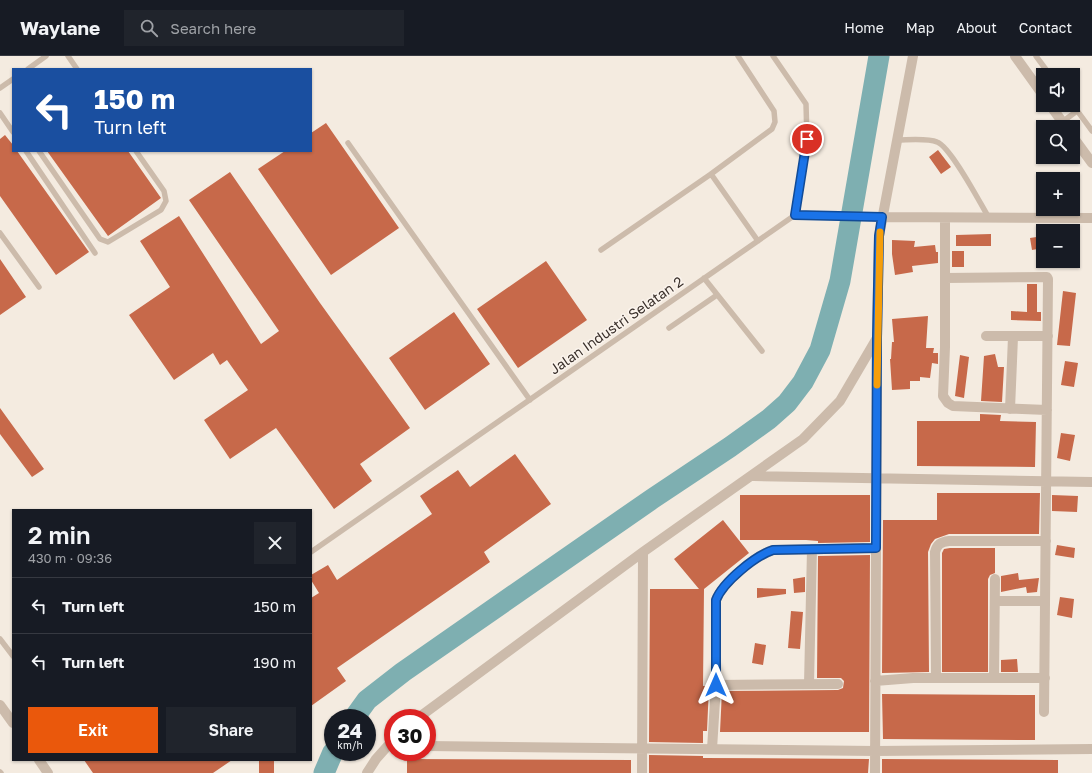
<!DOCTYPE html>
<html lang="en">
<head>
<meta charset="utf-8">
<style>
	body { margin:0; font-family:"Golos Text",sans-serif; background:#20242c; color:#f1f3f6; height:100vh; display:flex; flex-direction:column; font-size:15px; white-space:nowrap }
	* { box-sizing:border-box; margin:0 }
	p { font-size:13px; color:#9ea1a6 }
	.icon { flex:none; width:22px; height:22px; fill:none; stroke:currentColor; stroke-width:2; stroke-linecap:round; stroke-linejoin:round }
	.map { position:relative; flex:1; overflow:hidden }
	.sheet { position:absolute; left:12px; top:453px; width:300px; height:252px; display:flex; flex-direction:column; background:#171b24; border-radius:0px; box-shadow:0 1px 3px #0004 }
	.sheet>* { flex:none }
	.hud { position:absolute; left:12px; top:12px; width:300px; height:84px; border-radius:0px; box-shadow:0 1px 3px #0004; background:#1a4fa0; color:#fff; overflow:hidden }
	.controls { position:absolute; left:1036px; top:12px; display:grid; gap:8px }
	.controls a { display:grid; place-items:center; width:44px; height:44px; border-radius:0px; background:#171b24; box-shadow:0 1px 3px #0004; font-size:20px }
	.speed { position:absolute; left:324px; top:653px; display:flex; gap:8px; font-size:20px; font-weight:700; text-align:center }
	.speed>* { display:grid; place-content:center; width:52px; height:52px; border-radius:50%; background:#171b24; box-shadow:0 1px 3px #0004; line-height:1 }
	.speed small { font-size:10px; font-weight:400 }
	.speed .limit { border:6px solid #d22; background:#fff; color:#111 }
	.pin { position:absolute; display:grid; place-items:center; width:34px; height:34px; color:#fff; margin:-17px; border:2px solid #fff; border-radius:50%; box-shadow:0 1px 4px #0007 }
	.me { position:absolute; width:44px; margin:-22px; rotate:0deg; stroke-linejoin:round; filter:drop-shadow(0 0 3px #0008) }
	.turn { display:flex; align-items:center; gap:14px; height:84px; padding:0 16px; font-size:18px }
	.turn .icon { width:52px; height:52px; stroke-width:2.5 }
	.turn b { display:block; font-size:28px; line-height:34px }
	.round { display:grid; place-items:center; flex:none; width:42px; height:42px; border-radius:0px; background:#20242c }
	.summary { display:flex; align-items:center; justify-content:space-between; height:68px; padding:0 16px }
	h1 { font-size:24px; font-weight:600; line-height:30px }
	.action { display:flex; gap:8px; margin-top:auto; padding:8px 16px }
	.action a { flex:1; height:46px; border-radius:0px; background:#ea580c; color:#fff; font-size:16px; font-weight:600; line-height:46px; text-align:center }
	.action a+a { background:#20242c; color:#f1f3f6 }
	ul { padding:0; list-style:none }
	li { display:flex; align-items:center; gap:12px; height:56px; padding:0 16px; border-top:1px solid #363941 }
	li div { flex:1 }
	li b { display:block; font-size:15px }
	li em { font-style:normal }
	header { display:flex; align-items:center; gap:24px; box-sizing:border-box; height:56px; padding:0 20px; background:#171b24; border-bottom:1px solid #363941 }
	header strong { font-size:19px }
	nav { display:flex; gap:22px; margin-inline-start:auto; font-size:14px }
	.search { width:280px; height:36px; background:#20242c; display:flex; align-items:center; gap:10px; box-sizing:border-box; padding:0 14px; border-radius:0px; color:#9ea1a6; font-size:15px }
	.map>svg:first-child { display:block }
</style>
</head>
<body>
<header>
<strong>Waylane</strong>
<div class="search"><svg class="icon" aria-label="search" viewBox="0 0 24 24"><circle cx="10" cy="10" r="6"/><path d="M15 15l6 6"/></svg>Search here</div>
<nav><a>Home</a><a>Map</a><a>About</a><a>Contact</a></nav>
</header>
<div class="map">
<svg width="1092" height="717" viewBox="0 0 1092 717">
	<rect width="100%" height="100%" fill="#f4ebe0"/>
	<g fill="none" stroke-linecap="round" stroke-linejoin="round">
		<path stroke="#7eafb1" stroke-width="21" d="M 354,662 L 367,644 L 403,616 L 652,443 L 730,391 L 769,363 L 787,347 L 803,326 L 820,294 L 840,225 L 879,0
			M 324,717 L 333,696"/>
	</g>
	<path fill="#c7694a" d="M 326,67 L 399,172 L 331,219 L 258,113 L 285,95 L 311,95 L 311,77 Z
		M 5,79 L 13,89 L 13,95 L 17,95 L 89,196 L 56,219 L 0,140 L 0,83 Z
		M 938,94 L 951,111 L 941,118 L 929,101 Z
		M 47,95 L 128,95 L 161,142 L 108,180 Z
		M 230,116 L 320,247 L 410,372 L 360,408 L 372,425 L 334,453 L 276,372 L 230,403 L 204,364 L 248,334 L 227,304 L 220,309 L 213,297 L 174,324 L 129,259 L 170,231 L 140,185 L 179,160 L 261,288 L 279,275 L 189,144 Z
		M 991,178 L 991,190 L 956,190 L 956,179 Z
		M 1043,180 L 1043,192 L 1032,194 L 1030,182 Z
		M 892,184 L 915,185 L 914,191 L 935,189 L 936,196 L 938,196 L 938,207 L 912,210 L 913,216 L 895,219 L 892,198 Z
		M 952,195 L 964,195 L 964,211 L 952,211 Z
		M 0,203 L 26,241 L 0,259 Z
		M 546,205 L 587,264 L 518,312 L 477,253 Z
		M 1027,228 L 1037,228 L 1037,256 L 1041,256 L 1041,265 L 1011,264 L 1011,255 L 1027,256 Z
		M 1063,235 L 1076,237 L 1070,290 L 1057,289 Z
		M 454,256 L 490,308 L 425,354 L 389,302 Z
		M 928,260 L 926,292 L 934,292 L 933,297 L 938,297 L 938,308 L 932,307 L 930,322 L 920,321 L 920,325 L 910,325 L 910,333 L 892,334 L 890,303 L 891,303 L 892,286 L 894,286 L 892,263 Z
		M 995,298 L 998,311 L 1004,311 L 1002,346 L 981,345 L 984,300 Z
		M 960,299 L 969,301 L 964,342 L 955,340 Z
		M 1065,305 L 1078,307 L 1074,331 L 1061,329 Z
		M 0,352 L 44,413 L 32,421 L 0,378 Z
		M 980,358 L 1001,359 L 1000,365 L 1036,366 L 1035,411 L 917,410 L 917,365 L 980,365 Z
		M 1061,377 L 1075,379 L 1070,405 L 1057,402 Z
		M 515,398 L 551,448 L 484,496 L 490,506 L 337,612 L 346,625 L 311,650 L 311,542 L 319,537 L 311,524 L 311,519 L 328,509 L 337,524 L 432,458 L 420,440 L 458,414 L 470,431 Z
		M 937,437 L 1040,437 L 1039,478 L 949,478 L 935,483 L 931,488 L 928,496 L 929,616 L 882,617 L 883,464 L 937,464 Z
		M 740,439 L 870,439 L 870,486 L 818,487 L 818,485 L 806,484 L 740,484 Z
		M 1052,439 L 1078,440 L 1077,456 L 1052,455 Z
		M 723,464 L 749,497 L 704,533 L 703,630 L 709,630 L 707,675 L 703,675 L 703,687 L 649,686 L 650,533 L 699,533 L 674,503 Z
		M 1057,489 L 1075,492 L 1074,502 L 1055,499 Z
		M 950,492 L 995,492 L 995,517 L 990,519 L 988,523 L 988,616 L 942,616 L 942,497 L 944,493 Z
		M 870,499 L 869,676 L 720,676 L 722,635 L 838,634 L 843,632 L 844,625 L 841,622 L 817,622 L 818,500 Z
		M 1018,517 L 1019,524 L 1039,522 L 1037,536 L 1027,537 L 1026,531 L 1001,536 L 1001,520 Z
		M 805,521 L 805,536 L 794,537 L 793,523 Z
		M 757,532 L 786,533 L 786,538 L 757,542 Z
		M 1060,541 L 1074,543 L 1072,562 L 1057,559 Z
		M 791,555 L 803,556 L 800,593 L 788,592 Z
		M 755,587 L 766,589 L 763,609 L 752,607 Z
		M 1017,603 L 1018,616 L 1001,616 L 1001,604 Z
		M 882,638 L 1035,639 L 1035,684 L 883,683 Z
		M 649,699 L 703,700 L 703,702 L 869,703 L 868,717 L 649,717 Z
		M 407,703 L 631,704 L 631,717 L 407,717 Z
		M 882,703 L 1058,704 L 1058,717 L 882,717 Z
		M 84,704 L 232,704 L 213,717 L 93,717 Z
		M 259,704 L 274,704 L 274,717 L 259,717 Z"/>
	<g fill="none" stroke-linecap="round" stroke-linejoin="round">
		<path stroke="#ccbbab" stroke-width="5.5" d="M 68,0 L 77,13
			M 738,0 L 774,55 L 775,66 L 772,73 L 711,118 L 758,185
			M 1036,0 L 1050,19
			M 28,13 L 46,0
			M 0,32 L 13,23
			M 1073,49 L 1092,75
			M 0,57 L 13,76
			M 1062,66 L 1077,55
			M 897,84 C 908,84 928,82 937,86 C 951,91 980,147 989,162
			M 348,87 L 530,344
			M 26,95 L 95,197
			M 39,95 L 100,183 L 108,186 L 161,154 L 166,145 L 164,135 L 136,95
			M 795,159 L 882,161
			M 0,177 L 39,231
			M 601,194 L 711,118
			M 704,222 L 762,295
			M 669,272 L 717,239
			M 311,496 L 795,159 L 807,83 L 806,48 L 773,0
			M 0,583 L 13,600
			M 0,716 L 1,717"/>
		<path stroke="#ccbbab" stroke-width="10" d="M 882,161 L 1092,162
			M 945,162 L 945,291 L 943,340 L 948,347 L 953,350 L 1047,354
			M 945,222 L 1047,221 L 1048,223 L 1044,656
			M 986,280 L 1048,280
			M 1010,353 L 1013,281
			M 754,420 L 1092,426
			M 995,545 L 1045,545
			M 936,622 L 935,496 C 937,488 941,486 949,485 L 1046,485
			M 994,622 L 995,523
			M 875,625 L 913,622 L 1045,622
			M 809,628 L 812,493
			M 716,629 L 838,628
			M 0,649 L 13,667
			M 418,662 L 643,496 L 803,383 L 840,345 L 877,282 L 879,180 L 913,0
			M 427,690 L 875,695 L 1092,693
			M 712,693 L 716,629 L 716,544 C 723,526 755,500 773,494 L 876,492
			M 39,704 L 48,717
			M 367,717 L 376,703 L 393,684
			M 642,717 L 643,496
			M 875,717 L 877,284"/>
		<path stroke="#ccbbab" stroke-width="10" d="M 1015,0 L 1043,39
			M 1050,49 L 1066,71
			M 1073,81 L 1092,107"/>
	</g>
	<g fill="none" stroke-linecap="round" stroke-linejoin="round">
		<defs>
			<path id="route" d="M 716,629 L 716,544 C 723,526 755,500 773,494 L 876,492 L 877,282 L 879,180 L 882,161 L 795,159 L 807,83"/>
		</defs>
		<use href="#route" stroke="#114b97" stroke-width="10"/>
		<use href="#route" stroke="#1a73e8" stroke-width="7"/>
		<path stroke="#f59e0b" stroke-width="7" d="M 877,329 L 880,176"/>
	</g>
	<g text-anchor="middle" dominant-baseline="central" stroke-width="3" stroke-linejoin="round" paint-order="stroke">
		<g font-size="14" fill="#3a302b" stroke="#fbf4ed">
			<text transform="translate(616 269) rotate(-35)">Jalan Industri Selatan 2</text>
		</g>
	</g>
</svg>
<div class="controls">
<a><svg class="icon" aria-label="sound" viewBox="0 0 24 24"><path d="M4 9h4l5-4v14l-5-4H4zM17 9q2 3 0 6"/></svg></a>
<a><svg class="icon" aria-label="search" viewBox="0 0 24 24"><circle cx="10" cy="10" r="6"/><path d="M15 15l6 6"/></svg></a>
<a>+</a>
<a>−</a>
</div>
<div class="speed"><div>24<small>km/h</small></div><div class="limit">30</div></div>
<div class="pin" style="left:807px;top:83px;background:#d93025"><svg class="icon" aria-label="arrive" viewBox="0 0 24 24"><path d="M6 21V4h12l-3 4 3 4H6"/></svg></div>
<svg class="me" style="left:716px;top:629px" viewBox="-20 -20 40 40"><path d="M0-17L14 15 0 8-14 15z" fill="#1a73e8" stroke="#fff" stroke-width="4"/></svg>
<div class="hud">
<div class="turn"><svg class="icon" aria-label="left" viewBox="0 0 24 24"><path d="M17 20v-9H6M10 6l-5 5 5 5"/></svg><div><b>150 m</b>Turn left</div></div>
</div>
<section class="sheet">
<div class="summary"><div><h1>2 min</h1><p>430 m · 09:36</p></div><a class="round"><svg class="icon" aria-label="close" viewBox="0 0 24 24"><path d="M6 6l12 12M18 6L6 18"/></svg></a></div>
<ul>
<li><svg class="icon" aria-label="left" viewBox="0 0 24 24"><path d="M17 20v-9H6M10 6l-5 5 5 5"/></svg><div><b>Turn left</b></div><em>150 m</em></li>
<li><svg class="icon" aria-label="left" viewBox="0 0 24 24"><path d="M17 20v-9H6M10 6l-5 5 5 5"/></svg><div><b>Turn left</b></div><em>190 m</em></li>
</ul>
<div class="action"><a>Exit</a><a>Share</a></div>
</section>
</div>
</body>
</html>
